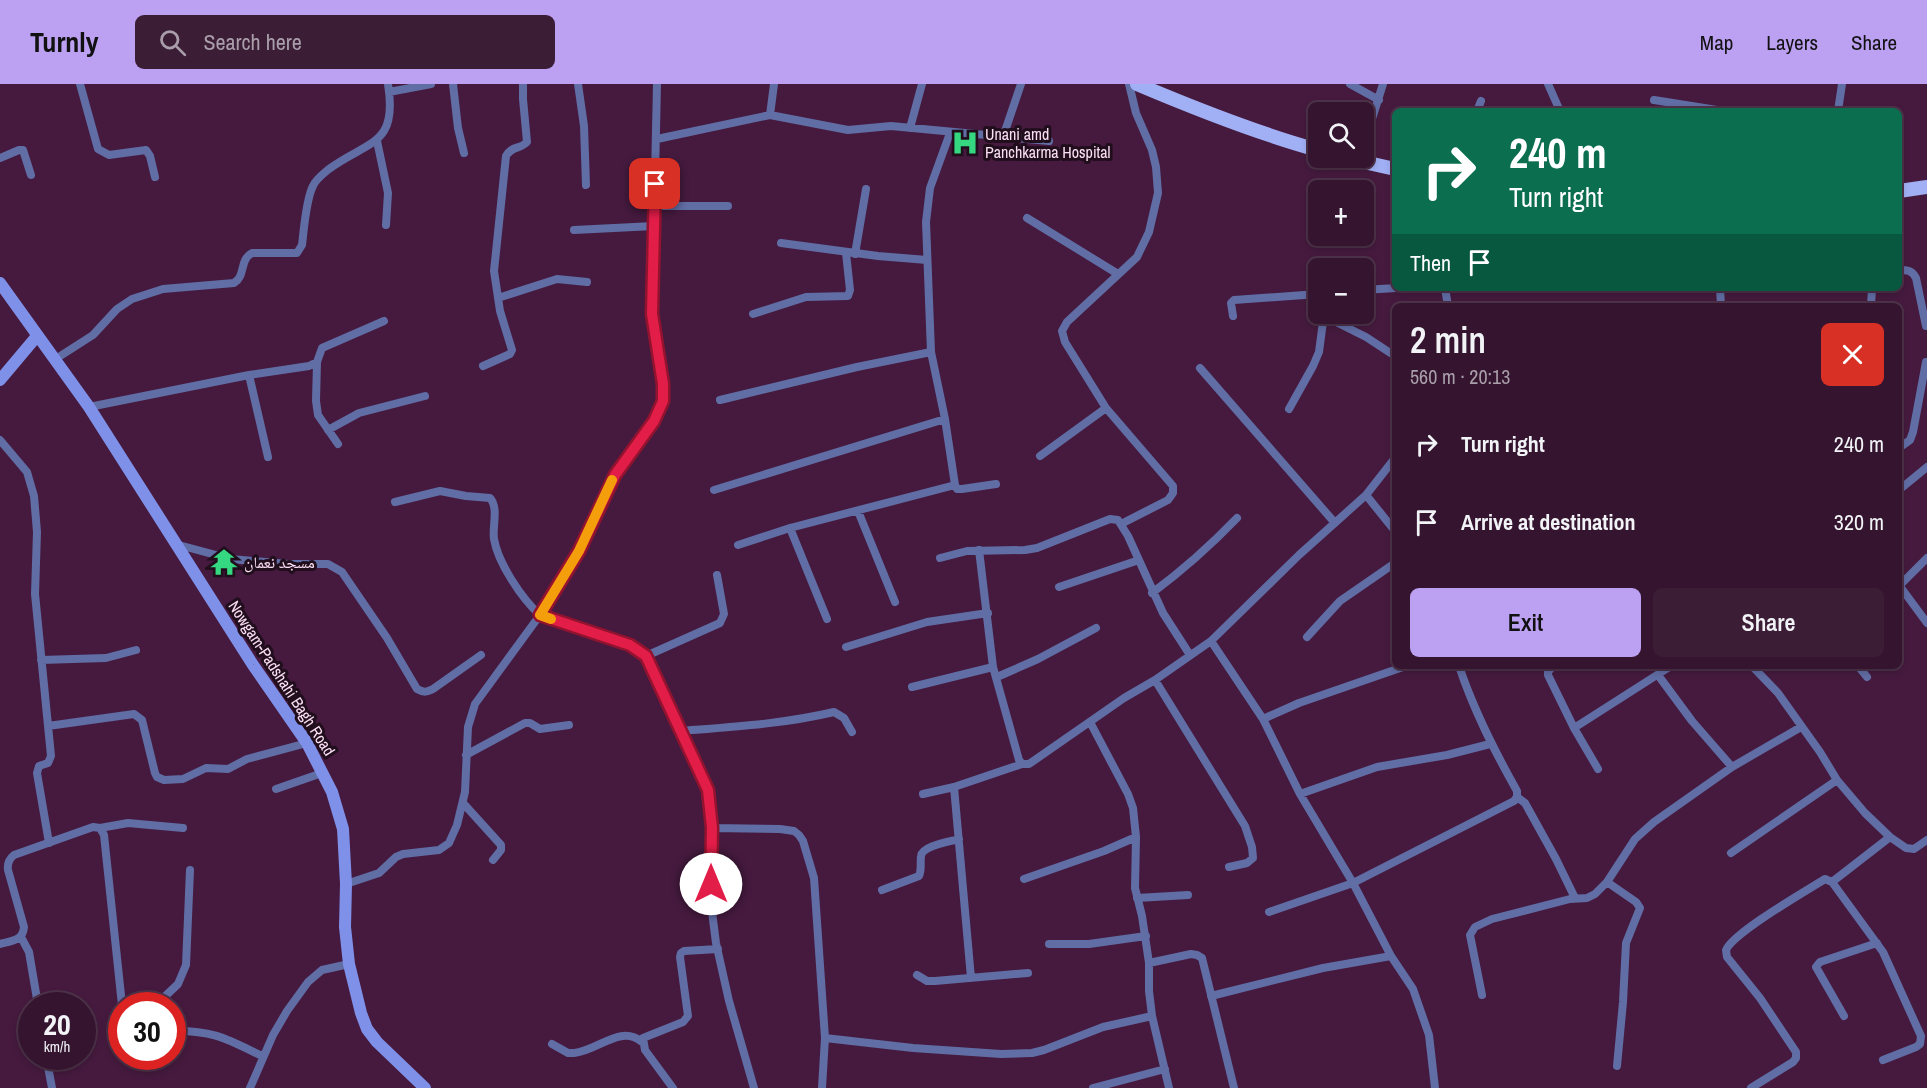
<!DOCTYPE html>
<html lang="en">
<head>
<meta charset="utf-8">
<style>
	body { margin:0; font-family:"Archivo Narrow","Noto Naskh Arabic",sans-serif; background:#3c1d36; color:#f1f3f6; height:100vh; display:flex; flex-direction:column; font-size:22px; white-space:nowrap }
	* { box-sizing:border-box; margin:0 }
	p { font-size:20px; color:#a99eaa }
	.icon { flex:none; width:33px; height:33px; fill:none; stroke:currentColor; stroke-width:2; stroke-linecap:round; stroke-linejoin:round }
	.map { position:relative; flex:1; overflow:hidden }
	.side { position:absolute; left:1392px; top:219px; width:510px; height:366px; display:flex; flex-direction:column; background:#34142e; border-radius:9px; box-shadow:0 3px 9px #0003,0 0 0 2px #4e334a }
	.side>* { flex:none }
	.hud { position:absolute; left:1392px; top:24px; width:510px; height:183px; border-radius:9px; box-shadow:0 3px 9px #0003,0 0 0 2px #4e334a; background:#0b6e4f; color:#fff; overflow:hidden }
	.fabs { position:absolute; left:1308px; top:18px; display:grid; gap:12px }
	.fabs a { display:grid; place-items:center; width:66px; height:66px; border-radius:9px; background:#34142e; box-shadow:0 3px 9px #0003,0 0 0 2px #4e334a; font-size:30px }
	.speed { position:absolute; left:18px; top:908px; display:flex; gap:12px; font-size:30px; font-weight:700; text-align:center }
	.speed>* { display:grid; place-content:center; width:78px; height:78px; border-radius:50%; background:#34142e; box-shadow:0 3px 9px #0003,0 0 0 2px #4e334a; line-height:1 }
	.speed small { font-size:15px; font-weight:400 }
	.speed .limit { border:9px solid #d22; background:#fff; color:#111 }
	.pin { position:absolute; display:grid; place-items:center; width:51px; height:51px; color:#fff; margin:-26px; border-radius:12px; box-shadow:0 3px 9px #0006 }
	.me { position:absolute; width:66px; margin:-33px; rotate:0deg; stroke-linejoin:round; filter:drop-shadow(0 0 4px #0008) }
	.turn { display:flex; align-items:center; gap:21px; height:126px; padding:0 18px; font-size:27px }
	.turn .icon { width:78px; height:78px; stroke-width:2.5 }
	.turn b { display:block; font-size:42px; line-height:51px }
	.then { display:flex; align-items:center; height:57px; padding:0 18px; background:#0003; gap:12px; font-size:22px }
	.round { display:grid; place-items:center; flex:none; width:63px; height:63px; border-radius:9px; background:#3c1d36 }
	.summary { display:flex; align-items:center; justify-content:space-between; height:102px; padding:0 18px }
	h1 { font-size:36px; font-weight:600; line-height:45px }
	.button { display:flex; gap:12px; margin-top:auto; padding:12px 18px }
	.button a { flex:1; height:69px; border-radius:9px; background:#bca0f2; color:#111; font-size:24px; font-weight:600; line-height:69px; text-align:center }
	.button a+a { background:#3c1d36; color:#f1f3f6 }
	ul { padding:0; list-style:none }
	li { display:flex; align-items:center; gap:18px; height:78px; padding:0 18px }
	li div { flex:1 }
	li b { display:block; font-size:22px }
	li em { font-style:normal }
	header { display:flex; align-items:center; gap:36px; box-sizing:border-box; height:84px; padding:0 30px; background:#bca0f2; color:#111 }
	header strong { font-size:28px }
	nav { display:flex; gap:33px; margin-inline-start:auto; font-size:21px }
	.search { width:420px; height:54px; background:#3c1d36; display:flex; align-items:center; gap:15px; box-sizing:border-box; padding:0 21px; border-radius:9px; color:#a99eaa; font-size:22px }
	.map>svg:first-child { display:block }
</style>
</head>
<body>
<header>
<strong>Turnly</strong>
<div class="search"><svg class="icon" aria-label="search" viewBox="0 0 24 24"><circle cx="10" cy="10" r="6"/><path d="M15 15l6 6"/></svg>Search here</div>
<nav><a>Map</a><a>Layers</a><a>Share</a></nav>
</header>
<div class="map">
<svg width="1927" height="1004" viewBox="0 0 1927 1004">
	<rect width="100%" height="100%" fill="#451a3e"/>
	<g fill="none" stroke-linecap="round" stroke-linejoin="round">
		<path stroke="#616da5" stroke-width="8" d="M 80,0 L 98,65 L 109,71 L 146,66 L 150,72 L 155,93
			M 453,0 L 458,44 L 464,69
			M 578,0 L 584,42 L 586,101
			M 1350,0 L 1379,16
			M 1548,0 L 1560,27
			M 389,8 L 431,0
			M 1654,16 L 1723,27
			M 1477,27 L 1481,17
			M 1838,27 L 1842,0
			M 770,31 L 774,0
			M 910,44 L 922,0
			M 950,49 L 930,104 L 926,138 L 931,268 L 945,335 L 955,401 L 957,405 L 962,405 L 996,400
			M 1003,53 L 1021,0
			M 657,55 L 770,31 L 848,46 L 891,42 L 1049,57
			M 377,57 L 388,109 L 386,141
			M 1364,60 L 1383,0
			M 0,74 L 19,66 L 23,66 L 31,91
			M 654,122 L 728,122
			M 1027,134 L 1118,190
			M 574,146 L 654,142
			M 781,159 L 878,172 L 927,176
			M 855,170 L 866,105
			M 1899,186 C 1907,186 1912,186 1916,194 L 1926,242
			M 1445,204 L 1448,222
			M 1720,204 L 1721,222
			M 1364,206 L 1396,204
			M 498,214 L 557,195 L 587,198
			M 1871,222 L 1872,204
			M 753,230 L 806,213 L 848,212 L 850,206 L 846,169
			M 1233,232 L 1231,219 L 1234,216 L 1318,210
			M 1324,232 L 1366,253 L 1395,272
			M 54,276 L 93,251 L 117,225 L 132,215 L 163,205 L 234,199 C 246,192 239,176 252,169 L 297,169 L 302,161 C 304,145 306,115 313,102 C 316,95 323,90 329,85 C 369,56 398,62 388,0
			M 317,278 L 316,317 L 318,331 L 338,360
			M 483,282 L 510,270 L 512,266 L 500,227 L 494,187 L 506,72 C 511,62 521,65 527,58 L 523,15 L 523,0
			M 1200,284 L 1335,439
			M 249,291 L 268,373
			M 720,316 L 857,283 L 931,268
			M 89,323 L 249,291 L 309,282 L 317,278 L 322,264 L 384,237
			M 1289,325 L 1313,282 L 1319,268 L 1324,230
			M 328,346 L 359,329 L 425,312
			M 0,356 L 27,388 L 34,412 L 37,448 L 35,510 L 51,672 L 48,679 L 39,682 L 37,689 L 49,759
			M 1899,364 L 1910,356 L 1913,348 L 1926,278
			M 1040,372 L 1106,324
			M 714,406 L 945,335
			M 1899,406 L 1927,383
			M 1366,411 L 1395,447
			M 395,418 L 440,407 L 466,412 L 490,414 C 499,424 492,443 494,455 C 498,479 522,515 540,531 L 636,563 L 646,572 L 708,706 L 712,744 L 711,820 L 716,859 L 729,917 L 754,1004
			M 858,427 L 895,518
			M 1121,440 L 1168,416 L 1173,409 L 1173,402 L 1106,324 L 1065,258 L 1062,247 L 1067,238 L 1137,173 L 1149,148 L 1158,109 L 1156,83 L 1152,66 L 1136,29 L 1129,0
			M 790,444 L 827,535
			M 175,460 L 231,475 L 288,480 L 328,480 L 342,488 L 387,554 L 417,605 C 424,609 427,608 433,605 L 481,571
			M 738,461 L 790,444 L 955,401
			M 979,466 L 993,583 L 1019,676 L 1022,680 L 1029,680 L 1124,614 L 1155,596 L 1211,557 L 1299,471 L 1366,411 L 1395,374
			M 940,474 L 967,467 L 1025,466 L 1037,464 L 1110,435 L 1118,436 L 1128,452 L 1163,529 L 1190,571
			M 1899,501 L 1927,539
			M 1899,502 L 1927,474
			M 1059,503 L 1139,476
			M 1152,509 C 1183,486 1211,461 1237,434
			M 1307,553 L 1340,517 L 1395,479
			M 1211,557 L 1263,635 L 1300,710 L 1353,799 L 1391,872 L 1413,905 L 1429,951 L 1435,1004
			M 846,563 L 927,538 L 988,529
			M 646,572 L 720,539 L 724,530 L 717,491
			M 41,576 L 106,574 L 136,566
			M 1553,582 L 1548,588 L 1548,591 L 1574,644 L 1598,685
			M 1752,582 L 1778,609 L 1820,668 L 1837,696 L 1865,729 L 1890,753 L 1906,764 L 1914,765 L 1927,756
			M 1858,582 L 1867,593
			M 1658,591 L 1692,637 L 1732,683
			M 997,593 L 1038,575 L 1096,544
			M 1155,596 L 1245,742 L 1252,763 L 1253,774 L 1247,779 L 1229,783
			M 912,603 L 993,583
			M 1263,635 L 1299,619 L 1406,582
			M 1090,638 L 1128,710 L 1133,724 L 1136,753 L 1135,804 L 1142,832 L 1149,879 L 1149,907 L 1152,932 L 1169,1004
			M 48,642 L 134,630 L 142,636 L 155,689 L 157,693 L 164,696 L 183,695 L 206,684 L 228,685 L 247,675 L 307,659
			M 1574,644 L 1671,582
			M 681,647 C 732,643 783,640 834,628 L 844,634 L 852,648
			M 466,671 L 525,639 L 530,639 L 540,645 L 569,641
			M 954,703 L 971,894
			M 276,705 L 322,689
			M 923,710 L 954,703 L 1022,680
			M 1300,710 L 1377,683 L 1447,671 L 1490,660
			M 1517,713 L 1525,719 L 1556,775 L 1575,814
			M 463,719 L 501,761 L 501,766 L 493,776
			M 100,744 L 128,739 L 183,744
			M 712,744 L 780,745 L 794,747 L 799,751 L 803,757 L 814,794 L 825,954 L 822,1004
			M 1731,769 L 1837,696
			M 1024,795 L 1104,767 L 1136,753
			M 1607,798 L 1636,818 L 1640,824 L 1626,859 L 1623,918 L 1617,982
			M 1832,798 L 1890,753
			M 346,800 L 379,789 L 396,773 L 403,770 L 439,766 L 449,759 L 457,741 L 465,708 L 468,643 L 475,620 L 540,531 L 579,467 L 615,391 L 654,337 L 663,317 L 663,300 L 652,230 L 657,0
			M 882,806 L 919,792 C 922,785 920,780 921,772 C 922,762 949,758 959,755
			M 1137,814 L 1188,811
			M 1269,828 L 1353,799 L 1514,717 L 1517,713 L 1517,707 C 1494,666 1474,627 1459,582
			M 21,853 L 29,868 L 38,921
			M 0,860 C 11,857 23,857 24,843 L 8,786 C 7,779 9,775 14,771 L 93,743 L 100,744 L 104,751 L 122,921
			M 1049,860 L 1089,860 L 1146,852
			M 1149,879 L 1191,870 L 1197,871 L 1202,874 L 1234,1004
			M 917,891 L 927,897 L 935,897 L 1028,889
			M 1482,911 L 1470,851 L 1475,843 L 1492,835 L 1570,815 L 1587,814 L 1595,810 L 1607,798 L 1635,755 L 1654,738 L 1732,683 L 1801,643
			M 1211,912 L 1323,884 L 1391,872
			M 156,921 L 178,900 L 186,881 L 190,786
			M 1844,932 L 1816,883 L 1820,878 L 1877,859
			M 172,947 C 213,946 227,955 262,972
			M 825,954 L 913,964 L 1001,970 L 1032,969 L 1044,966 L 1103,943 L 1152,932
			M 552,960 L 568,969 L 574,969 C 598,967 620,940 642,958
			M 46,972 L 52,1004
			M 250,1004 L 273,951 L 287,927 L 308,898 L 322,886 L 349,880
			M 673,1004 L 645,966 L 643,954 L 683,938 L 688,932 L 680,873 L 681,869 L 684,867 L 718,865
			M 1093,1004 L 1165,985
			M 1751,1004 L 1793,978 L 1796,974 L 1796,968 L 1760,914 L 1727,873 L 1726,866 C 1734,848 1806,807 1825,795 L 1832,798 L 1883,868 L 1921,952 L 1920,960 L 1916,963 L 1883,976"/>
		<path stroke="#7f90e9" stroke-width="12" d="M 0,199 L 89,323 L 253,581 L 307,659 L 332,708 L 343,745 L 346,800 L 345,843 L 349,880 L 361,929 L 367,945 L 377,958 L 425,1004
			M 0,296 L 37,252"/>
		<path stroke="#a1b0f5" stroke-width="14" d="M 1137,0 C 1196,25 1256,49 1318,66
			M 1346,74 L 1395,85
			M 1899,107 L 1927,103"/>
	</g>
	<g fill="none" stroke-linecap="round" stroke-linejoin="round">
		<defs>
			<path id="route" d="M 655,100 L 652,230 L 663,300 L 663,317 L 654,337 L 615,391 L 579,467 L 540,531 L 630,561 L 646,572 L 708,706 L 712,744 L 711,800"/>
		</defs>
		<use href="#route" stroke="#92132f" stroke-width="15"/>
		<use href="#route" stroke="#e11d48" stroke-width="10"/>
		<path stroke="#f59e0b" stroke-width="10" d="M 551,535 L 540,531 L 579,467 L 612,396"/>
	</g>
	<defs>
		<symbol id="hospital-bare" viewBox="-9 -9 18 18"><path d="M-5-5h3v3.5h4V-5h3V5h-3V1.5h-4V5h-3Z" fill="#35d881" stroke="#210e1d" stroke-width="2.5" paint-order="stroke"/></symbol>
		<symbol id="temple-bare" viewBox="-9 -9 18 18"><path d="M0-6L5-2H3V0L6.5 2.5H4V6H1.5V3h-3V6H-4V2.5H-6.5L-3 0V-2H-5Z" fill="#35d881" stroke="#210e1d" stroke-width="2.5" paint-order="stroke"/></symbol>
	</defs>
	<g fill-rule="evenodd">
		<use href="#hospital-bare" x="946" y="40" width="38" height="38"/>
		<use href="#temple-bare" x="205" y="459" width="38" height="38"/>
	</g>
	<g text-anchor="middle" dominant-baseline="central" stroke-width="6" stroke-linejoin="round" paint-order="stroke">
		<g font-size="16" fill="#fbdff4" stroke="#210e1d" text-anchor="start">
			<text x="985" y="50">Unani amd<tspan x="985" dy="18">Panchkarma Hospital</tspan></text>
			<text x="244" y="478">مسجد نعمان</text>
		</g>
		<g font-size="16" fill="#fbdff4" stroke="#210e1d">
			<text transform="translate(282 594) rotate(57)">Nowgam-Padshahi Bagh Road</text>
		</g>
	</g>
</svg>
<div class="fabs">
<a><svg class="icon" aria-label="search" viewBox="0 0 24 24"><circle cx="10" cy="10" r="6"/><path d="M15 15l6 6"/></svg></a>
<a>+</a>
<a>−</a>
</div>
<div class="speed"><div>20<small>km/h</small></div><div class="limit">30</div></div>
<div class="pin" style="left:655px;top:100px;background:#d93025"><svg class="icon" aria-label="arrive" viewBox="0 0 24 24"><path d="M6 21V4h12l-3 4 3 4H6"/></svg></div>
<svg class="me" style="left:711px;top:800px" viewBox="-20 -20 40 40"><circle r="19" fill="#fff"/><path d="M0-13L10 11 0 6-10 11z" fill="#e11d48"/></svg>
<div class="hud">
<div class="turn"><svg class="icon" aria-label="right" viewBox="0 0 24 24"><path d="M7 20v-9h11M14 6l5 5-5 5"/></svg><div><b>240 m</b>Turn right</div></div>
<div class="then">Then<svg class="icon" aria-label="arrive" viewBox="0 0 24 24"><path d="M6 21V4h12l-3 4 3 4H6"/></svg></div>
</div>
<section class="side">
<div class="summary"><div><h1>2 min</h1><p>560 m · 20:13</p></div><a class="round" style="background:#d93025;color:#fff"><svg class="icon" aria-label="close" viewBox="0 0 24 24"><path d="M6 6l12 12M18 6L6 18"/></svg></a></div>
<ul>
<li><svg class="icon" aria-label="right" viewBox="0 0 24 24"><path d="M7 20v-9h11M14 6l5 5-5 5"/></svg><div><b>Turn right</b></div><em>240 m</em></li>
<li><svg class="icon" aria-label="arrive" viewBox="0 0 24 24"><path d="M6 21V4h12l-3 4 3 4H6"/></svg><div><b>Arrive at destination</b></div><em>320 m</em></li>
</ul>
<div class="button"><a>Exit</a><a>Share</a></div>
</section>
</div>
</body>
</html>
